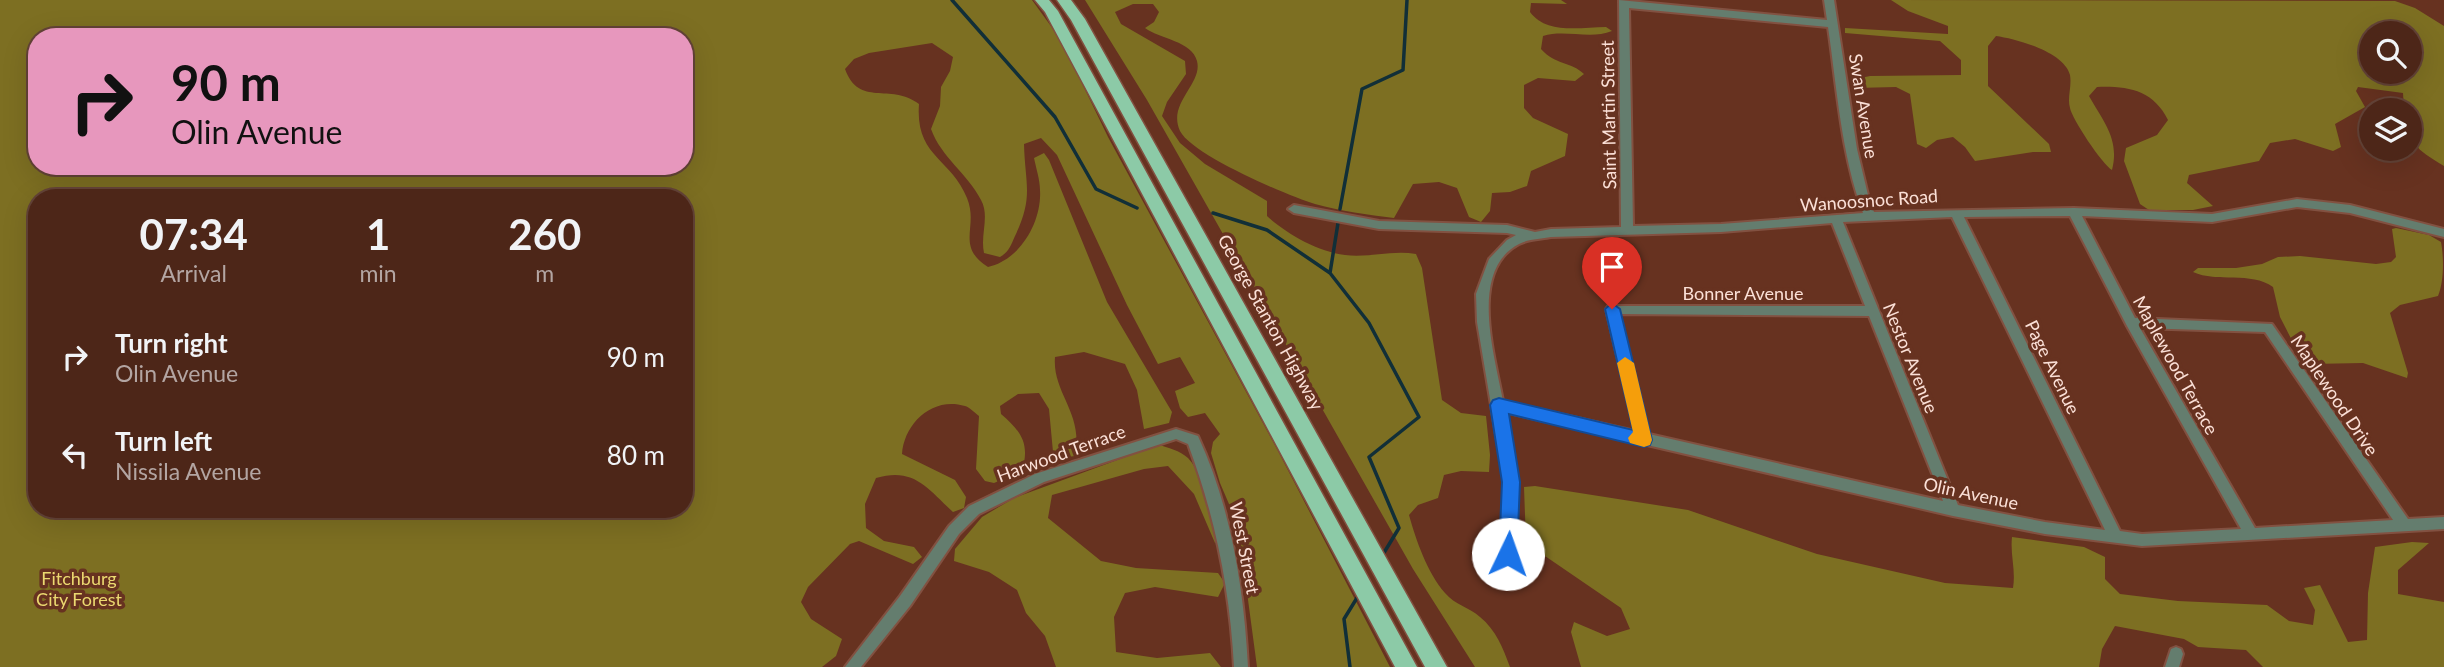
<!DOCTYPE html>
<html lang="en">
<head>
<meta charset="utf-8">
<style>
	body { margin:0; font-family:Lato,sans-serif; background:#573225; color:#f1f3f6; height:100vh; display:flex; flex-direction:column; font-size:26px; white-space:nowrap }
	* { box-sizing:border-box; margin:0 }
	p { font-size:23px; color:#b3a5a2 }
	.icon { flex:none; width:38px; height:38px; fill:none; stroke:currentColor; stroke-width:2; stroke-linecap:round; stroke-linejoin:round }
	.map { position:relative; flex:1; overflow:hidden }
	.side { position:absolute; left:28px; top:189px; width:665px; height:329px; display:flex; flex-direction:column; background:#4d2618; border-radius:28px; box-shadow:0 7px 28px #0002,0 0 0 2px #644337 }
	.side>* { flex:none }
	.banner { position:absolute; left:28px; top:28px; width:665px; height:147px; border-radius:28px; box-shadow:0 7px 28px #0002,0 0 0 2px #644337; background:#e797bd; color:#111; overflow:hidden }
	.controls { position:absolute; left:2359px; top:21px; display:grid; gap:14px }
	.controls a { display:grid; place-items:center; width:63px; height:63px; border-radius:50%; background:#4d2618; box-shadow:0 7px 28px #0002,0 0 0 2px #644337; font-size:35px }
	.pin { position:absolute; display:grid; place-items:center; width:60px; height:60px; color:#fff; margin:-72px -30px; border-radius:50% 50% 50% 0; rotate:-45deg; box-shadow:0 0 7px #0007 }
	.pin .icon { rotate:45deg }
	.me { position:absolute; width:77px; margin:-38px; rotate:3deg; stroke-linejoin:round; filter:drop-shadow(0 0 5px #0008) }
	.turn { display:flex; align-items:center; gap:24px; height:147px; padding:0 28px; font-size:32px }
	.turn .icon { width:91px; height:91px; stroke-width:2.5 }
	.turn b { display:block; font-size:49px; line-height:60px }
	.eta { display:flex; justify-content:space-evenly; align-items:center; height:119px; text-align:center }
	.eta b { font-size:42px; font-weight:700; line-height:49px }
	ul { padding:0; list-style:none }
	li { display:flex; align-items:center; gap:21px; height:98px; padding:0 28px }
	li div { flex:1 }
	li b { display:block; font-size:26px }
	li em { font-style:normal }
	.map>svg:first-child { display:block }
</style>
</head>
<body>
<div class="map">
<svg width="2444" height="667" viewBox="0 0 2444 667">
	<rect width="100%" height="100%" fill="#673220"/>
	<path fill="#7d6f22" fill-rule="evenodd" d="M 0,0 L 1032,0 L 1061,40 L 1108,137 L 1277,449 L 1390,667 L 1257,667 L 1238,525 L 1220,483 L 1211,453 L 1213,442 L 1220,434 L 1205,413 L 1188,417 L 1180,408 L 1175,391 L 1195,383 L 1180,357 L 1158,364 L 1127,305 L 1057,155 L 1041,138 L 1024,144 C 1025,185 1034,196 1015,236 C 1011,245 1009,252 1000,257 L 984,253 C 980,235 990,216 981,200 C 967,173 941,157 931,129 L 940,106 L 941,87 L 950,71 L 953,57 L 932,43 L 869,53 L 854,59 L 845,69 C 859,108 890,82 919,104 C 915,157 951,158 967,198 C 979,227 955,246 988,267 C 1020,260 1042,222 1040,190 C 1040,180 1036,168 1034,158 L 1044,153 L 1049,160 L 1107,302 L 1172,412 L 1169,423 L 1144,429 L 1137,390 L 1125,364 L 1084,352 L 1055,357 C 1052,393 1084,413 1075,456 L 1060,458 L 1053,452 L 1049,409 L 1039,393 L 1018,394 L 1000,406 L 1001,414 C 1022,432 1030,444 1022,471 L 994,483 L 985,481 L 976,469 L 979,416 C 975,413 969,407 965,406 C 932,396 904,424 902,454 L 955,480 L 966,497 L 964,508 L 953,512 C 927,488 914,467 876,478 L 865,504 L 866,528 L 884,541 L 914,547 L 922,557 L 913,564 L 859,541 L 850,544 L 808,587 L 801,602 L 811,619 L 842,639 L 836,656 L 822,667 L 0,667 ZM 37,37 L 684,37 L 684,166 L 37,166 ZM 37,198 L 684,198 L 684,509 L 37,509 Z
		M 1085,0 L 1561,0 L 1567,4 L 1531,3 L 1530,12 C 1547,35 1581,27 1606,27 L 1612,31 C 1590,40 1565,29 1543,36 L 1541,49 C 1555,65 1572,62 1584,74 L 1575,81 L 1538,78 L 1524,85 L 1524,108 L 1533,118 L 1568,134 L 1565,156 L 1531,171 L 1527,186 L 1510,192 L 1492,193 L 1490,211 L 1481,222 L 1469,217 L 1457,188 L 1439,182 L 1413,184 L 1394,218 C 1368,215 1341,211 1315,204 C 1288,196 1192,155 1180,131 C 1167,103 1203,84 1197,61 C 1192,41 1160,39 1145,28 L 1154,22 L 1159,12 L 1153,4 L 1133,4 L 1115,12 L 1121,24 L 1185,61 L 1186,74 L 1167,102 L 1162,116 L 1180,143 L 1205,164 L 1267,201 L 1267,216 C 1287,234 1317,251 1345,255 C 1368,258 1392,250 1416,254 L 1422,268 L 1442,400 L 1461,413 L 1486,416 L 1490,455 L 1489,472 L 1461,471 L 1444,475 L 1438,498 L 1418,505 L 1409,515 C 1416,540 1427,572 1445,593 C 1455,605 1469,607 1480,617 C 1496,630 1503,648 1510,667 L 1475,667 L 1413,569 L 1147,100 Z
		M 1891,0 L 2395,1 L 2415,8 L 2444,26 L 2444,166 C 2414,147 2410,147 2410,110 L 2404,110 L 2403,93 L 2358,87 L 2356,91 L 2365,107 L 2335,124 L 2341,147 L 2333,151 L 2295,139 L 2270,143 L 2259,161 L 2189,175 L 2187,183 L 2213,206 L 2193,210 L 2149,210 L 2140,204 L 2124,161 L 2126,148 L 2157,135 L 2168,120 C 2153,90 2128,86 2097,87 L 2089,96 C 2103,121 2120,139 2112,170 C 2102,164 2072,119 2070,108 C 2067,98 2072,86 2070,75 C 2064,52 2017,39 1996,36 L 1988,46 L 1988,86 L 2049,144 L 2051,152 L 2033,152 L 1975,161 L 1965,147 L 1953,137 L 1937,140 L 1926,148 L 1917,144 L 1910,94 L 1896,87 L 1855,88 L 1851,80 L 1870,76 L 1961,75 L 1961,60 L 1940,41 L 1845,33 L 1845,28 L 1948,34 L 1948,26 L 1908,11 ZM 2371,33 L 2410,33 L 2410,72 L 2371,72 Z
		M 2396,228 L 2429,235 L 2441,242 C 2444,258 2444,282 2438,296 L 2400,305 L 2390,313 L 2408,373 L 2407,378 L 2363,363 L 2311,364 L 2300,356 L 2280,317 L 2273,287 C 2251,271 2217,283 2193,272 L 2198,268 L 2236,268 L 2262,264 L 2278,257 L 2300,256 L 2376,264 L 2391,262 L 2396,257 L 2392,229 Z
		M 1158,445 C 1168,447 1180,451 1188,458 C 1204,474 1213,517 1221,539 L 1215,543 L 1194,494 L 1168,466 L 1144,469 L 1052,495 L 1048,518 L 1101,561 L 1136,568 L 1218,573 L 1225,583 L 1218,597 L 1155,587 L 1125,593 L 1114,617 L 1116,652 L 1157,658 L 1210,653 L 1221,667 L 1056,667 L 1045,636 L 1026,613 L 1017,590 L 989,572 L 954,561 L 955,549 L 982,517 L 1014,498 Z
		M 1535,486 L 1688,510 L 1817,554 L 1945,583 L 2013,588 C 2016,570 2010,555 2012,537 L 2084,547 L 2105,557 L 2105,579 L 2120,594 L 2178,601 L 2267,605 L 2289,621 L 2313,625 L 2315,610 L 2304,588 L 2320,585 L 2348,642 L 2367,640 L 2368,593 L 2375,547 L 2412,542 L 2429,543 L 2398,570 L 2398,594 L 2444,602 L 2444,667 L 2263,667 L 2246,650 L 2198,647 L 2184,639 L 2115,626 L 2102,649 L 2099,667 L 1581,667 L 1571,632 L 1574,622 L 1607,636 L 1630,629 L 1621,608 L 1526,543 L 1524,487 Z"/>
	<g fill="none" stroke-linecap="round" stroke-linejoin="round">
		<path stroke="#112f38" stroke-width="3.5" d="M 952,0 L 1055,117 L 1096,189 L 1137,208
			M 1340,209 L 1362,89 L 1403,70 L 1407,0
			M 1213,213 L 1267,230 L 1330,273 L 1369,323 L 1419,417 L 1369,457 L 1399,528 L 1382,556
			M 1330,273 L 1338,223
			M 1350,667 L 1344,619 L 1360,593"/>
		<defs>
			<path id="minor" d="M 1619,0 L 1827,20 L 1824,0 L 1834,0 L 1857,149 L 1868,195 L 1874,212 L 2074,208 L 2212,214 L 2297,199 L 2350,205 L 2444,229 L 2444,237 L 2350,213 L 2297,207 L 2212,222 L 2082,216 L 2135,318 L 2272,324 L 2408,519 L 2444,517 L 2444,529 L 2142,546 L 2045,534 L 1953,516 L 1505,412 L 1518,482 L 1514,574 L 1512,578 L 1507,580 L 1502,578 L 1500,574 L 1504,482 L 1477,322 L 1476,294 L 1489,259 L 1507,240 L 1516,235 L 1507,233 L 1379,229 L 1294,213 L 1288,209 L 1294,205 L 1379,221 L 1507,225 L 1535,232 L 1551,229 L 1621,227 ZM 1629,8 L 1828,27 C 1837,88 1841,154 1863,213 L 1721,224 L 1633,226 ZM 2070,216 L 2127,326 L 2241,529 L 2142,534 L 2120,531 L 1964,217 ZM 1952,217 L 2105,530 L 2045,522 L 1958,505 L 1843,222 ZM 1832,223 L 1865,306 L 1608,306 L 1606,309 L 1635,431 L 1503,401 C 1495,357 1468,270 1519,244 C 1528,239 1541,239 1551,237 L 1721,232 ZM 1619,314 L 1869,316 L 1943,501 L 1649,434 ZM 2140,328 L 2265,332 L 2393,520 L 2255,528 Z
				M 1176,429 L 1198,436 C 1231,507 1244,589 1248,667 L 1234,667 C 1230,589 1215,516 1188,444 L 1176,439 L 1044,482 L 979,514 L 959,534 L 910,606 L 861,667 L 845,667 L 900,596 L 949,526 L 969,506 L 1035,474 Z
				M 2176,647 L 2181,649 L 2183,654 L 2179,667 L 2165,667 L 2171,649 Z"/>
			<path id="highway" d="M 1035,0 L 1049,0 L 1058,11 L 1417,667 L 1395,667 L 1045,12 Z
				M 1057,0 L 1071,0 L 1085,19 L 1447,667 L 1425,667 L 1071,20 Z"/>
		</defs>
		<use href="#minor" stroke="#825141" stroke-width="4"/>
		<use href="#highway" stroke="#825141" stroke-width="3"/>
		<use href="#minor" fill="#647d6e" fill-rule="evenodd"/>
		<use href="#highway" fill="#8ccaa7" fill-rule="evenodd"/>
	</g>
	<path fill="#1a73e8" stroke="#114b97" stroke-width="2" d="M 1612,303 L 1620,309 L 1652,440 L 1650,445 L 1644,447 L 1509,414 L 1520,482 L 1517,554 L 1514,559 L 1508,562 L 1501,559 L 1499,554 L 1502,482 L 1490,405 L 1493,400 L 1499,398 L 1633,430 L 1605,309 Z"/>
	<path fill="#f59e0b" d="M 1625,357 L 1634,363 L 1652,440 L 1650,445 L 1644,447 L 1630,443 L 1628,438 L 1633,432 L 1617,363 Z"/>
	<g text-anchor="middle" dominant-baseline="central" stroke-width="7" stroke-linejoin="round" paint-order="stroke">
		<g font-size="18" fill="#fbe0d7" stroke="#673220">
			<text transform="translate(1864 106) rotate(81)">Swan Avenue</text>
			<text transform="translate(1608 115) rotate(-91)">Saint Martin Street</text>
			<text transform="translate(1869 200) rotate(-4)">Wanoosnoc Road</text>
			<text x="1743" y="293">Bonner Avenue</text>
			<text transform="translate(1271 322) rotate(61)">George Stanton Highway</text>
			<text transform="translate(1911 358) rotate(68)">Nestor Avenue</text>
			<text transform="translate(2176 365) rotate(61)">Maplewood Terrace</text>
			<text transform="translate(2053 367) rotate(64)">Page Avenue</text>
			<text transform="translate(2335 395) rotate(56)">Maplewood Drive</text>
			<text transform="translate(1061 453) rotate(-20)">Harwood Terrace</text>
			<text transform="translate(1971 493) rotate(12)">Olin Avenue</text>
			<text transform="translate(1245 548) rotate(79)">West Street</text>
		</g>
		<g font-size="18" fill="#ebd970" stroke="#673220">
			<text x="79" y="578">Fitchburg<tspan x="79" dy="21">City Forest</tspan></text>
		</g>
	</g>
</svg>
<div class="controls">
<a><svg class="icon" aria-label="search" viewBox="0 0 24 24"><circle cx="10" cy="10" r="6"/><path d="M15 15l6 6"/></svg></a>
<a><svg class="icon" aria-label="layers" viewBox="0 0 24 24"><path d="M12 4l9 5-9 5-9-5zM3 14l9 5 9-5"/></svg></a>
</div>
<div class="pin" style="left:1612px;top:309px;background:#d93025"><svg class="icon" aria-label="arrive" viewBox="0 0 24 24"><path d="M6 21V4h12l-3 4 3 4H6"/></svg></div>
<svg class="me" style="left:1508px;top:554px" viewBox="-20 -20 40 40"><circle r="19" fill="#fff"/><path d="M0-13L10 11 0 6-10 11z" fill="#1a73e8"/></svg>
<div class="banner">
<div class="turn"><svg class="icon" aria-label="right" viewBox="0 0 24 24"><path d="M7 20v-9h11M14 6l5 5-5 5"/></svg><div><b>90 m</b>Olin Avenue</div></div>
</div>
<section class="side">
<div class="eta">
<div><b>07:34</b><p>Arrival</p></div>
<div><b>1</b><p>min</p></div>
<div><b>260</b><p>m</p></div>
</div>
<ul>
<li><svg class="icon" aria-label="right" viewBox="0 0 24 24"><path d="M7 20v-9h11M14 6l5 5-5 5"/></svg><div><b>Turn right</b><p>Olin Avenue</p></div><em>90 m</em></li>
<li><svg class="icon" aria-label="left" viewBox="0 0 24 24"><path d="M17 20v-9H6M10 6l-5 5 5 5"/></svg><div><b>Turn left</b><p>Nissila Avenue</p></div><em>80 m</em></li>
</ul>
</section>
</div>
</body>
</html>
